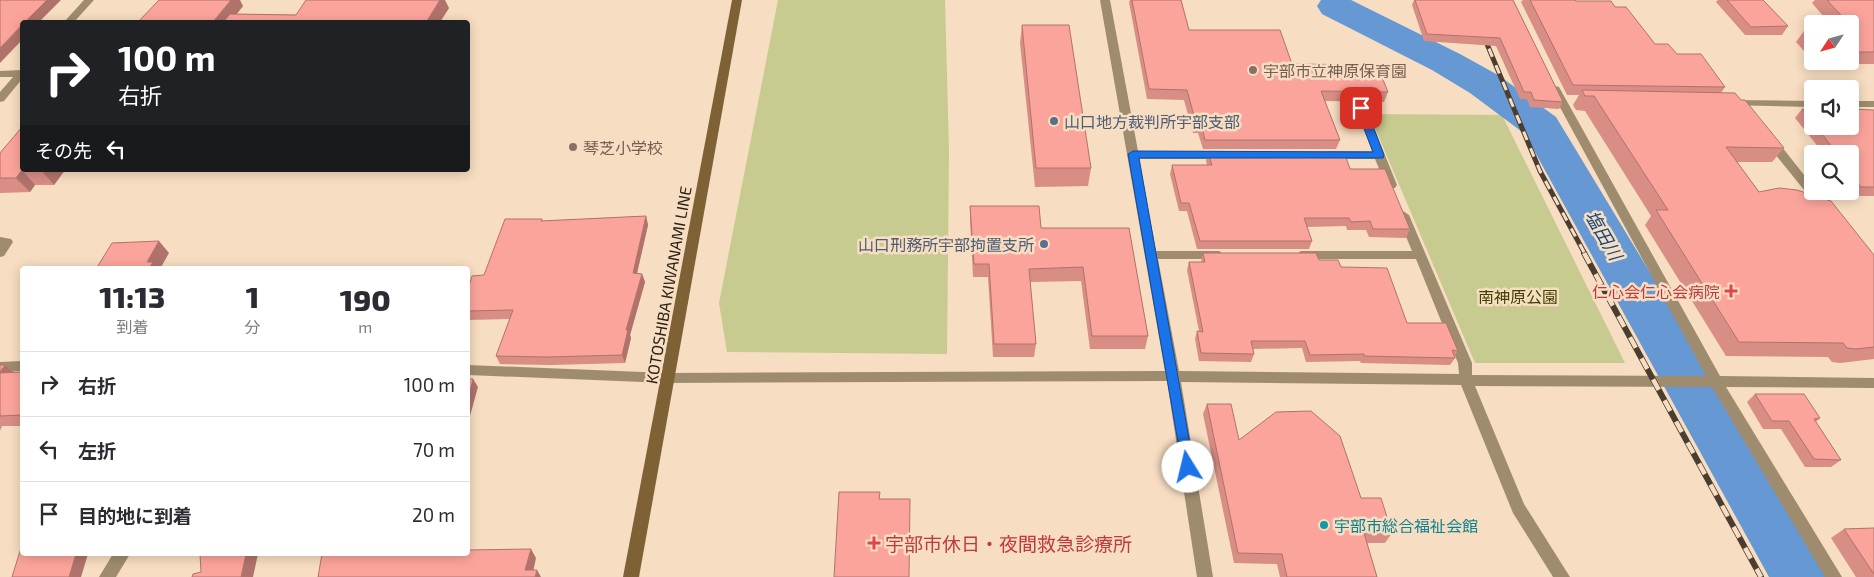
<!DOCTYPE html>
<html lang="ja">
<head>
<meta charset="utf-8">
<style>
	body { margin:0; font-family:"Exo 2","Noto Sans JP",sans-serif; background:#f2f2f3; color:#2b2b33; height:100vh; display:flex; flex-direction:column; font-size:19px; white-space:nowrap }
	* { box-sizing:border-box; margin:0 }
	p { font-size:16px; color:#7c7c81 }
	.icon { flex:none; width:28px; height:28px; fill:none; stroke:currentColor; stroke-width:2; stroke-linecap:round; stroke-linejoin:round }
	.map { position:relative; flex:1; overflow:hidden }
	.sheet { position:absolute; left:20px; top:266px; width:450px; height:290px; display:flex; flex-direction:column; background:#fff; border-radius:5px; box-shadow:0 2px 12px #0003 }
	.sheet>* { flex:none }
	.guide { position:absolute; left:20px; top:20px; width:450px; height:152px; border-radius:5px; box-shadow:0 2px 12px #0003; background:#202124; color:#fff; overflow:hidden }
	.needle { width:32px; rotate:234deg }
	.buttons { position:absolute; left:1804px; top:15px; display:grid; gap:10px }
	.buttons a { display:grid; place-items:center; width:55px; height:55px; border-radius:5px; background:#fff; box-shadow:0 2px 12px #0003; font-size:25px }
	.pin { position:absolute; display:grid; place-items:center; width:42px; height:42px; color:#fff; margin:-21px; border-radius:10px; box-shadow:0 2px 8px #0006 }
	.me { position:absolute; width:55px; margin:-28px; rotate:351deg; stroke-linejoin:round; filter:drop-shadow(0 0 4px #0008) }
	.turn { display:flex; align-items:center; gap:18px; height:105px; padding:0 15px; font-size:22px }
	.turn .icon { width:65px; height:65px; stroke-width:2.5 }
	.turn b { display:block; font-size:35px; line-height:42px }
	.then { display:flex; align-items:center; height:48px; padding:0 15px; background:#0003; gap:10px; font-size:19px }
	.eta { display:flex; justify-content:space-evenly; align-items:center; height:85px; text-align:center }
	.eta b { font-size:30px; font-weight:800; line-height:35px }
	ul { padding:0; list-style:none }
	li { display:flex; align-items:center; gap:15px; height:65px; padding:0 15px; border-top:1px solid #e1e1e2 }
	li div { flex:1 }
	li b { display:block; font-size:19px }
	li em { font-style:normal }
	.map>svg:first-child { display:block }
</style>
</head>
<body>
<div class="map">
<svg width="1874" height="577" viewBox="0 0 1874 577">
	<rect width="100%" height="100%" fill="#f7ddc1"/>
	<path fill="#c7cb8f" d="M 778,0 L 945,0 L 949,151 L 947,354 L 727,352 L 719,303 Z
		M 1369,114 L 1502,115 L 1625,363 L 1475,363 Z"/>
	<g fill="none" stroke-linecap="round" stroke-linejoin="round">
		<path fill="#6698d4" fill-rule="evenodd" d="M 1321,0 L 1351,0 L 1460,54 L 1498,75 L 1556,117 L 1822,557 L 1830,577 L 1769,577 L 1525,134 L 1470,93 L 1432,70 L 1322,14 L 1317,6 Z"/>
		<path fill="#9f8c6f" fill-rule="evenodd" d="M 84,0 L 94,0 L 74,22 L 64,22 Z
			M 1100,0 L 1110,0 L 1138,151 L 1223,151 L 1229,155 L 1223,159 L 1139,159 L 1156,251 L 1219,251 L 1225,255 L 1219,259 L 1158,259 L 1179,371 L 1459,374 L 1458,363 L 1416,259 L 1301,259 L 1295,255 L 1301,251 L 1412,251 L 1397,215 L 1403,211 L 1409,215 L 1472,363 L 1472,375 L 1706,376 L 1550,89 L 1555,86 L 1559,87 L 1720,376 L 1874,378 L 1874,388 L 1726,387 L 1842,577 L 1825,577 L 1712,387 L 1475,386 L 1524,504 L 1570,577 L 1553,577 L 1513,513 L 1461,385 L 1181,382 L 1213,577 L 1197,577 L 1167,381 L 667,383 L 468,375 L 468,365 L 667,373 L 1165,371 Z
			M 22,70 L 22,79 L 4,101 L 0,102 L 0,92 L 13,77 L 0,77 L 0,71 Z
			M 1731,100 L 1812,101 L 1812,107 L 1727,105 L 1726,103 Z
			M 1850,101 L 1874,101 L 1874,107 L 1850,107 Z
			M 1361,105 L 1366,108 L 1397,185 L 1395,188 L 1387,188 L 1375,159 L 1328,159 L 1322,155 L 1328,151 L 1372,151 L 1356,108 Z
			M 1770,136 L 1774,137 L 1812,185 L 1812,191 L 1818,191 L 1831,208 L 1829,211 L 1821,211 L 1766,143 L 1765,140 Z
			M 0,237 L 11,239 L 13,242 L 4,256 L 0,257 Z
			M 22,361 L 22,371 L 0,372 L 0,362 Z
			M 113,554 L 130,554 L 116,577 L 99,577 Z"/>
		<path fill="#7e6236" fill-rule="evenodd" d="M 732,0 L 742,0 L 639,577 L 623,577 Z"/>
		<defs>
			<path id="rail-far1" d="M 1482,32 L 1540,171 L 1585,254"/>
			<path id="rail" d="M 1584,253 L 1761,577"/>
		</defs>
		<use href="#rail-far1" stroke="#4a3e31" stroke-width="5"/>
		<use href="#rail" stroke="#4a3e31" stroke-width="6"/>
		<use href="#rail-far1" stroke="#f7ddc1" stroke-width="3" stroke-dasharray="9" stroke-linecap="butt"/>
		<use href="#rail" stroke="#f7ddc1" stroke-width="4.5" stroke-dasharray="12" stroke-linecap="butt"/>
	</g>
	<path fill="#d88d85" d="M 1130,0 L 1181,0 L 1189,30 L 1292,64 L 1388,92 L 1384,102 L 1325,101 L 1340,140 L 1336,149 L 1203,149 L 1198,133 L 1193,133 L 1184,100 L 1147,99 L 1129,2 Z
		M 1414,0 L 1513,0 L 1563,102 L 1559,109 L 1530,107 L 1527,99 L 1520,99 L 1496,46 L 1424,41 L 1412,5 Z
		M 1523,0 L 1575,0 L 1576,1 L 1615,7 L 1655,44 L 1677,54 L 1725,87 L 1721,93 L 1741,100 L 1784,148 L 1772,162 L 1737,162 L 1759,192 L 1874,255 L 1874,359 L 1840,363 L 1832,362 L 1828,357 L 1726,356 L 1645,225 L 1651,216 L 1585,111 L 1576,110 L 1573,105 L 1579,95 L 1567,95 L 1521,2 Z
		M 1718,0 L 1763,0 L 1788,26 L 1782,35 L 1745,35 L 1716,2 Z
		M 1815,0 L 1874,0 L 1874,64 L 1816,64 L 1814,61 L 1850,61 L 1850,24 L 1830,24 L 1812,3 Z
		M 243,6 L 237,14 L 296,15 L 449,8 L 440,22 L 138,22 Z
		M 1022,25 L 1091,168 L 1088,186 L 1035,187 L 1020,43 Z
		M 1804,31 L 1812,31 L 1812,60 L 1796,42 Z
		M 1802,109 L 1812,109 L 1812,126 L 1850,126 L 1874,110 L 1874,196 L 1853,196 L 1849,191 L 1850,191 L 1850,154 L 1824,154 L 1795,118 Z
		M 1208,152 L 1350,169 L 1410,229 L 1406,238 L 1369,237 L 1366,230 L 1347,230 L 1346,226 L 1307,227 L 1312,241 L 1309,249 L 1197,249 L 1187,211 L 1179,211 L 1170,174 L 1172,165 L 1207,165 L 1206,161 Z
		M 0,153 L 65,170 L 54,185 L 35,185 L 30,192 L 0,193 Z
		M 970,206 L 1041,228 L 1129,228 L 1148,336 L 1145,349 L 1090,349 L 1081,281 L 1030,282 L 1036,344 L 1034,357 L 993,357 L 988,277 L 973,277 L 970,220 Z
		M 646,216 L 648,225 L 637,273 L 642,274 L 645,282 L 630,335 L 631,338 L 625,363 L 551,365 L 500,364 L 496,356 L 510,319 L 468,320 L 468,289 L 484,275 L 542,219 L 543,221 Z
		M 1203,253 L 1319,260 L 1341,267 L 1407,323 L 1458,351 L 1454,356 L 1455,358 L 1450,365 L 1361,363 L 1360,361 L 1306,362 L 1302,348 L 1252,349 L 1254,354 L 1251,362 L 1199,361 L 1195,339 L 1197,331 L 1199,331 L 1187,270 L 1189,262 L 1201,262 Z
		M 0,365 L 5,365 L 14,372 L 22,372 L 22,426 L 2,426 L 0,431 Z
		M 1755,394 L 1820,418 L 1816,422 L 1841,460 L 1831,467 L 1805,467 L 1781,429 L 1763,429 L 1747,402 Z
		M 1207,404 L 1239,440 L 1361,498 L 1392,533 L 1385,543 L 1367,543 L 1377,577 L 1280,577 L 1277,564 L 1234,563 L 1203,414 Z
		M 1874,528 L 1874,577 L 1856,577 L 1831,538 L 1844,529 Z"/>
	<path fill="#b0736c" d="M 47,0 L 61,0 L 39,22 L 25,22 Z
		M 231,0 L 240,0 L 243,6 L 230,22 L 213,22 Z
		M 438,0 L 445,0 L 449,8 L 440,22 L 428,22 L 427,21 Z
		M 22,25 L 22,40 L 0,63 L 0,48 Z
		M 22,170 L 35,185 L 30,192 L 16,178 Z
		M 41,170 L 65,170 L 54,185 Z
		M 646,216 L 648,225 L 635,282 L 633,273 Z
		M 159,241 L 169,253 L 160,269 L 149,269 L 147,262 Z
		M 642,274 L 645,282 L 630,335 L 631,338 L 625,363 L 622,355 L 626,330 Z
		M 5,365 L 17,375 L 0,373 Z
		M 473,379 L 478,387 L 468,423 L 468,399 Z
		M 531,549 L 536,558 L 532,577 L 525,570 Z
		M 76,554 L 88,554 L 81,577 L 69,577 Z
		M 246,554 L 258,554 L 253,577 L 241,577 Z
		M 537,570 L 541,577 L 535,577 Z"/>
	<path fill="#fba49b" stroke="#b0736c" d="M 0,0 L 47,0 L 25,22 L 22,22 L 22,25 L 0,48 Z
		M 159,0 L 231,0 L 213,22 L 138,22 Z
		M 306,0 L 440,0 L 427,21 L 418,21 L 417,22 L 223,22 L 230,14 L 296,15 Z
		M 1132,0 L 1181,0 L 1189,30 L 1280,30 L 1292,64 L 1377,65 L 1388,92 L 1321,91 L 1340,140 L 1205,140 L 1201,123 L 1196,123 L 1187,90 L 1149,89 Z
		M 1415,0 L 1513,0 L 1563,102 L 1534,100 L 1531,92 L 1524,92 L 1500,38 L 1427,34 Z
		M 1530,0 L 1575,0 L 1576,1 L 1611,1 L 1615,7 L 1626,7 L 1655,44 L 1668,44 L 1677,54 L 1701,54 L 1725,87 L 1573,85 Z
		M 1727,0 L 1763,0 L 1788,26 L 1751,27 Z
		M 1827,0 L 1874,0 L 1874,52 L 1850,52 L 1850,31 L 1855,31 L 1850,25 L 1850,24 L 1849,24 Z
		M 1022,25 L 1069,25 L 1091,168 L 1036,168 Z
		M 1804,31 L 1812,31 L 1812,39 Z
		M 1582,90 L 1735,93 L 1741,100 L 1745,100 L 1784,148 L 1726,147 L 1759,192 L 1779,188 L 1797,190 L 1831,201 L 1874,255 L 1874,347 L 1855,349 L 1847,348 L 1843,343 L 1739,342 L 1656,210 L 1668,210 L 1594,96 L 1585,96 Z
		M 1802,109 L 1812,109 L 1812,122 Z
		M 1850,109 L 1874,110 L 1874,187 L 1861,187 L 1850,175 L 1850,154 L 1833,154 L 1830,151 L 1835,151 L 1816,126 L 1850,126 Z
		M 22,127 L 22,170 L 16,178 L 0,178 L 0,153 Z
		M 1208,152 L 1344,152 L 1350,169 L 1385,169 L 1410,229 L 1373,229 L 1370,221 L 1351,222 L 1349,218 L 1304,218 L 1312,241 L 1200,241 L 1189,203 L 1181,203 L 1172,165 L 1212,165 Z
		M 970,206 L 1039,206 L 1041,228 L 1129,228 L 1148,336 L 1092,336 L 1083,267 L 1029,269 L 1036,344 L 994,344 L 989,264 L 974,264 Z
		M 646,216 L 633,273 L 642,274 L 626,330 L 628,330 L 622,355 L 547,357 L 496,356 L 513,310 L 468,311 L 468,289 L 472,276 L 484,275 L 505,219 L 542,219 L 541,221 Z
		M 159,241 L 147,262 L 153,262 L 149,269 L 96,269 L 112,243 Z
		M 1203,253 L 1316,253 L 1319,260 L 1338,260 L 1341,267 L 1387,268 L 1407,323 L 1446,323 L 1458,351 L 1452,350 L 1455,358 L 1364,356 L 1364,354 L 1310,355 L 1305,341 L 1251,341 L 1254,354 L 1201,353 L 1197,331 L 1203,332 L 1189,262 L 1205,262 Z
		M 0,365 L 5,365 L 0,372 Z
		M 22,372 L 22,415 L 0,416 L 0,373 Z
		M 468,379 L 473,379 L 468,399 Z
		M 1755,394 L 1804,394 L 1820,418 L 1814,419 L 1841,460 L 1814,459 L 1789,421 L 1772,421 Z
		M 1207,404 L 1231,404 L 1239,440 L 1276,412 L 1311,411 L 1340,436 L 1361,498 L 1381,498 L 1392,533 L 1364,533 L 1377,577 L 1287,577 L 1282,554 L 1238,553 Z
		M 839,492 L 880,492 L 879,499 L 910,499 L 909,577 L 834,577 Z
		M 1874,528 L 1874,574 L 1844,529 Z
		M 21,548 L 22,548 L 22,554 L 76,554 L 69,577 L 12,577 Z
		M 531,549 L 525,570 L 537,570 L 535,577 L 318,577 L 322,554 L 468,554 L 468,550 Z
		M 200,554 L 246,554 L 241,577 L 192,577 L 193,574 L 201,572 Z"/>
	<path fill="#1a73e8" stroke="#114b97" d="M 1361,105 L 1366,108 L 1384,155 L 1383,158 L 1139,158 L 1194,467 L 1192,471 L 1183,471 L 1128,154 L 1133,151 L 1373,152 L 1356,108 Z"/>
	<g fill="#8d6e63" stroke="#f7ddc1" stroke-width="2">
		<circle cx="1253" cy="70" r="5"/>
		<circle cx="573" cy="147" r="5"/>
	</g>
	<g fill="#5c6f8a" stroke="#f7ddc1" stroke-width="2">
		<circle cx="1054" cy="121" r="5"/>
		<circle cx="1044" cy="244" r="5"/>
	</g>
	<g fill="#e0444e" stroke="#f7ddc1" stroke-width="2">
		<path d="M1728.5 283.5h5v5h5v5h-5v5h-5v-5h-5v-5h5z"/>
		<path d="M871.5 535.5h5v5h5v5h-5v5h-5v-5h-5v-5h5z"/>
	</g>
	<circle fill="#0f9aa8" stroke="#f7ddc1" stroke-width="2" cx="1324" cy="525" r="5"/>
	<g text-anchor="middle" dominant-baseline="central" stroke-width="5" stroke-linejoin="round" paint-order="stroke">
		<g font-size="16" fill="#785e54" stroke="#f7ddc1" text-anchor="start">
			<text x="1263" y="70">宇部市立神原保育園</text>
			<text x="583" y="147">琴芝小学校</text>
		</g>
		<g font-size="16" fill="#4e5e75" stroke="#f7ddc1" text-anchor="start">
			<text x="1064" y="121">山口地方裁判所宇部支部</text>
			<text x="1034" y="244" text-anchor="end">山口刑務所宇部拘置支所</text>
		</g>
		<g font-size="16" fill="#2b2217" stroke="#f7ddc1">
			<text transform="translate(668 285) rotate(-80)">KOTOSHIBA KIWANAMI LINE</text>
		</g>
		<g font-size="16" fill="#be3a42" stroke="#f7ddc1" text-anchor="end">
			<text x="1720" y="291">仁心会仁心会病院</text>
		</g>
		<g font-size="16" fill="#424301" stroke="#f7ddc1">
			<text x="1518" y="296">南神原公園</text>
		</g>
		<g font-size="16" fill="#0d838f" stroke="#f7ddc1" text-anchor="start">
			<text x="1334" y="525">宇部市総合福祉会館</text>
		</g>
		<g font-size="18" font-style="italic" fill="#14487f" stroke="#f7ddc1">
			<text transform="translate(1604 235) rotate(60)">塩田川</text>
		</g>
		<g font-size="19" fill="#be3a42" stroke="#f7ddc1" text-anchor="start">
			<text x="885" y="543">宇部市休日・夜間救急診療所</text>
		</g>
	</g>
</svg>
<div class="buttons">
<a><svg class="needle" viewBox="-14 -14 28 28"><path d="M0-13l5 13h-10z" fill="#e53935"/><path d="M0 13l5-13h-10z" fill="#7c7c81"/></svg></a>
<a><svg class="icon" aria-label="sound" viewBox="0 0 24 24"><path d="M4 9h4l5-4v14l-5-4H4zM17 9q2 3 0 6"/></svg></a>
<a><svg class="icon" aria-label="search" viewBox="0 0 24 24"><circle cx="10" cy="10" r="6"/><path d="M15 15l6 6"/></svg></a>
</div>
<div class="pin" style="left:1361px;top:108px;background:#d93025"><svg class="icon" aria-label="arrive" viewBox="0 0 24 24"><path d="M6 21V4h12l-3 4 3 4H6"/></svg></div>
<svg class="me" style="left:1188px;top:467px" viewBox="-20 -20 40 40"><circle r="19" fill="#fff"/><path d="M0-13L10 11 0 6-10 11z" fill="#1a73e8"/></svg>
<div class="guide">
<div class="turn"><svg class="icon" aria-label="right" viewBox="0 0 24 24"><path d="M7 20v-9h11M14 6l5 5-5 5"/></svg><div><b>100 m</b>右折</div></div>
<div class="then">その先<svg class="icon" aria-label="left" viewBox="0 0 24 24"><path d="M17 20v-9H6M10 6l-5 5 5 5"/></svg></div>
</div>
<section class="sheet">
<div class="eta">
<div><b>11:13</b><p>到着</p></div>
<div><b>1</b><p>分</p></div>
<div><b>190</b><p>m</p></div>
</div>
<ul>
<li><svg class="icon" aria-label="right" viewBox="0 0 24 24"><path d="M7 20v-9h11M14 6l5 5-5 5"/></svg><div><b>右折</b></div><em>100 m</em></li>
<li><svg class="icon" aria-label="left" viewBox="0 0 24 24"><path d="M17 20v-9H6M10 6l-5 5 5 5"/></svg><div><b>左折</b></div><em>70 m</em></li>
<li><svg class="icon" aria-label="arrive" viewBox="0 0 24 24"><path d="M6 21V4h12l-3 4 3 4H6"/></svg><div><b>目的地に到着</b></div><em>20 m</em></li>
</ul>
</section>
</div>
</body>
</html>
